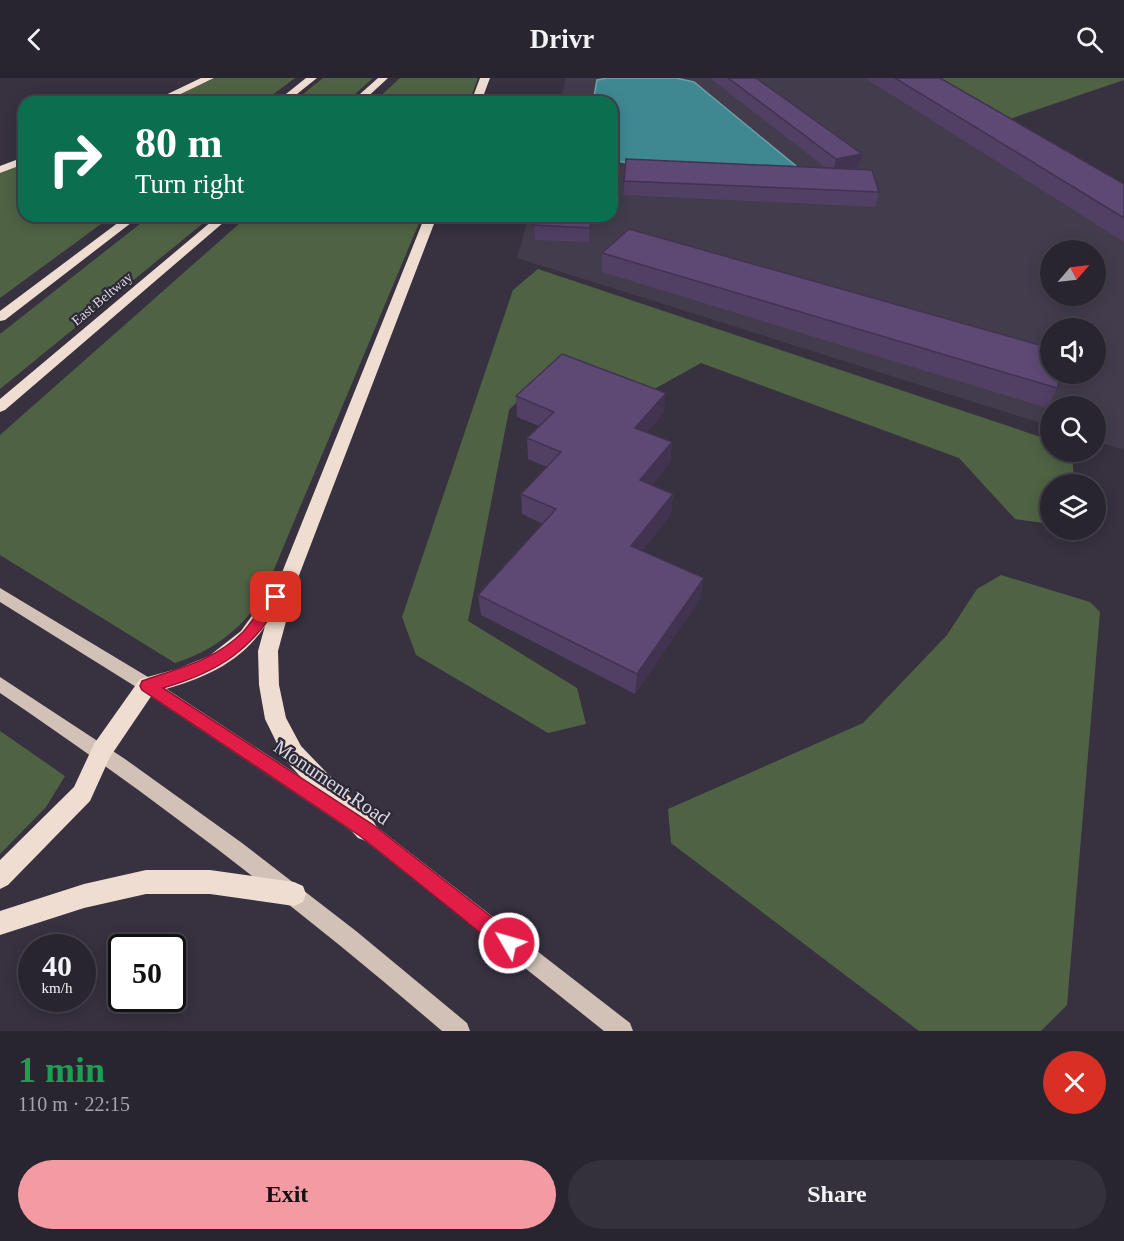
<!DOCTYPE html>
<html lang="en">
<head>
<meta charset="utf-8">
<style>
	body { margin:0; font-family:Georgia,serif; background:#35313c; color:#f1f3f6; height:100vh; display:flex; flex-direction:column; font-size:22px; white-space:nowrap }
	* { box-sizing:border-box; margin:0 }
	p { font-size:20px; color:#a5a5ab }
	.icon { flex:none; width:33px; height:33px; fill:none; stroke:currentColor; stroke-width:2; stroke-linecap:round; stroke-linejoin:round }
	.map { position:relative; height:953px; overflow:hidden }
	.drawer { display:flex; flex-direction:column; background:#292530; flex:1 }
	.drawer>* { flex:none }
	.banner { position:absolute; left:18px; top:18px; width:600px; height:126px; border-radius:18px; box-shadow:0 3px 15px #0003,0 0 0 2px #45424c; background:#0b6e4f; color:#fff; overflow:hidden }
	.needle { width:39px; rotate:62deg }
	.controls { position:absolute; left:1040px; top:162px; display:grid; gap:12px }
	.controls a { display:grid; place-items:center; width:66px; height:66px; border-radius:50%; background:#292530; box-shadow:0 3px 15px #0003,0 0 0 2px #45424c; font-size:30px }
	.speed { position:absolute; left:18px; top:856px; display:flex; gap:12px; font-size:30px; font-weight:700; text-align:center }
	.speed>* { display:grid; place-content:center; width:78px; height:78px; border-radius:50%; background:#292530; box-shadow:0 3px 15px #0003,0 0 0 2px #45424c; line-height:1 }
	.speed small { font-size:15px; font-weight:400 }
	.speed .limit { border:3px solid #111; border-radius:9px; background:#fff; color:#111 }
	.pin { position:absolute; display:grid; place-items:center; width:51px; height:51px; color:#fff; margin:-26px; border-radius:12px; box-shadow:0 3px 9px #0006 }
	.me { position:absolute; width:66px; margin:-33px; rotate:308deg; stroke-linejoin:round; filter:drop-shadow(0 0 4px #0008) }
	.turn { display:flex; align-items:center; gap:21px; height:126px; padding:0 18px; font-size:27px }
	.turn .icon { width:78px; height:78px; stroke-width:2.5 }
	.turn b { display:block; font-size:42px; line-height:51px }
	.round { display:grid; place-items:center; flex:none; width:63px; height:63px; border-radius:32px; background:#35313c }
	.summary { display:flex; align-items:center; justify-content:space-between; height:102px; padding:0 18px }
	h1 { font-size:36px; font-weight:700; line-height:45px; color:#1e9e55 }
	.button { display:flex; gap:12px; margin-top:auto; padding:12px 18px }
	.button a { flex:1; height:69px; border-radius:36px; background:#f49aa3; color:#111; font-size:24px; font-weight:700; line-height:69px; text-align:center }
	.button a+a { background:#35313c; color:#f1f3f6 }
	header { display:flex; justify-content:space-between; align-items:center; height:78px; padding:0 18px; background:#292530; font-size:27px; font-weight:700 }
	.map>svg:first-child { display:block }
</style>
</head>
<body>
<header><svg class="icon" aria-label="back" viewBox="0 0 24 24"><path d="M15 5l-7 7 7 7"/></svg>Drivr<svg class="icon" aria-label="search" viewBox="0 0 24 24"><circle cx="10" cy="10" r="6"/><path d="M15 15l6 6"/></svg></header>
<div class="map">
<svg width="1124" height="953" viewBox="0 0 1124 953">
	<rect width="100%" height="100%" fill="#373140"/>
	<path fill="#433c4c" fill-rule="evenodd" d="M 566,0 L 921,0 L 1124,119 L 1124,370 L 1121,371 L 1095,363 L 1095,328 L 1050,328 L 1050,348 L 517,180 L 529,138 L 612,138 L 612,24 L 560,24 ZM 1050,172 L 1095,172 L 1095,218 L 1050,218 ZM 1050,250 L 1095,250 L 1095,296 L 1050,296 Z"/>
	<path fill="#4f6344" d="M 215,0 L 295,0 L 263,24 L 162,24 Z
		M 323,0 L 373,0 L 346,24 L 293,24 Z
		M 400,0 L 478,0 L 469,24 L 374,24 Z
		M 921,0 L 1124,0 L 1124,2 L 998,45 Z
		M 24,85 L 24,138 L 112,138 L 0,220 L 0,95 Z
		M 150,138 L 212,138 L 0,311 L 0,256 Z
		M 248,138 L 422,138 L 262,520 C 240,552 213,573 175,585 L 0,477 L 0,357 Z
		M 538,191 L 1050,362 L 1050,374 L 1072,374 L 1074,406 L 1050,406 L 1050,446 L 1015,441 L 959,380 L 701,285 L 647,315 L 557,284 L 509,332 L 468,543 L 577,610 L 586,646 L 548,655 L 416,577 L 402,539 L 513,212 Z
		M 1001,497 L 1090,524 L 1100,534 L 1067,927 L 1041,953 L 919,953 L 671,765 L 668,731 L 863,645 L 947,557 L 977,511 Z
		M 0,653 L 65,698 L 46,729 L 0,776 Z"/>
	<path fill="#3f8892" stroke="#6ea0a9" stroke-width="1.5" d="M 607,0 L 676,0 L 694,4 L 796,88 L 788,90 L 638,87 L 612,82 L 612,24 L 593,24 L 597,2 Z"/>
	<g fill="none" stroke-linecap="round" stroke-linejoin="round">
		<path fill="#d1c1b7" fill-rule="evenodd" d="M 0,510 L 153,602 L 373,746 L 630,945 L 633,953 L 604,953 L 359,758 L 141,612 L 0,524 Z
			M 0,599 L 125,681 L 242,765 L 356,853 L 467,945 L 470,953 L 442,953 C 301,832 154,719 0,615 Z"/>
		<path fill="#f0ddd1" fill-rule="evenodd" d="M 201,0 L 214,0 L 164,24 L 151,24 Z
			M 306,0 L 317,0 L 287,24 L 276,24 Z
			M 378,0 L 388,0 L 362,24 L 351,24 Z
			M 480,0 L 490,0 L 481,24 L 471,24 Z
			M 24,79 L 24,86 L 0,95 L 0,88 Z
			M 127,138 L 140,138 L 5,242 L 0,243 L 0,233 Z
			M 218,138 L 231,138 L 5,332 L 0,334 L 0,321 Z
			M 425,138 L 437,138 L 298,500 L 292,510 L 294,514 L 278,573 L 279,607 L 286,640 L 301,668 L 374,744 L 378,752 L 374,760 L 366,763 L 358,760 L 285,682 L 265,641 L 259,607 L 258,573 L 265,548 C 239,587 198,603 154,614 L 110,679 L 90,723 L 8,807 L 0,811 L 0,782 L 74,709 L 94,666 L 140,601 L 177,591 L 209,578 L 241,553 L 281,497 Z
			M 146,792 L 210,792 L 294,804 L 303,808 L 306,816 L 303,824 L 294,828 L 210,816 L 146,816 L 84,830 L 0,857 L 0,833 L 84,806 Z"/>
	</g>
	<path fill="#513f64" d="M 710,0 L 756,0 L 862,76 L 858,90 L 855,91 L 879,114 L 875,129 L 623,117 L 624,103 L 826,90 Z
		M 865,0 L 940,0 L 1124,106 L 1124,164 Z
		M 593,138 L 589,164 L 535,162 L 534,147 Z
		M 602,175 L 1057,310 L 1047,330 L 602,194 Z
		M 516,318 L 664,335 L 647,354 L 672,364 L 670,384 L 652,407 L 673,416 L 671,436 L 642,473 L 704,500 L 700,521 L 635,616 L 481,537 L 478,517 L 543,446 L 522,436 L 521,416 L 547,389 L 528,381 L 527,360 L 539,348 L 517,339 Z"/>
	<path fill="#423351" d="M 862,76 L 858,90 L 833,95 L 836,81 Z
		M 591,138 L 593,138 L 589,164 L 590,150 Z
		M 666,315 L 664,335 L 634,370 L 635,350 Z
		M 672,364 L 670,384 L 639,423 L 640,402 Z
		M 673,416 L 671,436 L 630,488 L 631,468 Z
		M 704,500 L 700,521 L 635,616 L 637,596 Z"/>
	<path fill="#5e4974" stroke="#423351" stroke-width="1.5" d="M 728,0 L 756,0 L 862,76 L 836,81 Z
		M 895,0 L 940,0 L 1124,106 L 1124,140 Z
		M 626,81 L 872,92 L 879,114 L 624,103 Z
		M 536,138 L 591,138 L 590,150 L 534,147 Z
		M 629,151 L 1050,270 L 1050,296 L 1062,296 L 1057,310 L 602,175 Z
		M 562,276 L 666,315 L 635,350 L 672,364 L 640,402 L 673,416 L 631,468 L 704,500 L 637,596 L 478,517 L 556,431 L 521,416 L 561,374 L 527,360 L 554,334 L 516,318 Z"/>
	<path fill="#e11d48" stroke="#92132f" stroke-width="1.5" d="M 276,514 L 283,519 C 254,571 219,594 163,610 L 372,746 L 516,858 L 519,865 L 516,872 L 509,874 L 502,872 L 360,758 L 142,612 L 140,608 L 142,603 C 179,590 214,583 243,554 C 253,543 262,528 271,515 Z"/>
	<g text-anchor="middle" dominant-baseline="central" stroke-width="4.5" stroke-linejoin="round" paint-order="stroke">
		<g font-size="14" fill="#dad7e0" stroke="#2d2836">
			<text transform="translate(102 221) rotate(-40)">East Beltway</text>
		</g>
		<g font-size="20" fill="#dad7e0" stroke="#2d2836">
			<text transform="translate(332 704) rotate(34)">Monument Road</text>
		</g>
	</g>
</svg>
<div class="controls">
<a><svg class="needle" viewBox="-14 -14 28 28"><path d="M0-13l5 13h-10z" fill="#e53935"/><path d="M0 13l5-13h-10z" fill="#a5a5ab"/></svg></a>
<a><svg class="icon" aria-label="sound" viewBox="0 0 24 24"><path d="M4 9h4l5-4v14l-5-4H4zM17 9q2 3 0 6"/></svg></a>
<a><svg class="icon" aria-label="search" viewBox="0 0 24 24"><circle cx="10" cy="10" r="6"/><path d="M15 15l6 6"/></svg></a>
<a><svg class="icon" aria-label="layers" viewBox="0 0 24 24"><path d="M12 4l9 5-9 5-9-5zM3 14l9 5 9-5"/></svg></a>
</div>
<div class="speed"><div>40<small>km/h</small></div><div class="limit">50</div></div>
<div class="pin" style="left:276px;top:519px;background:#d93025"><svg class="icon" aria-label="arrive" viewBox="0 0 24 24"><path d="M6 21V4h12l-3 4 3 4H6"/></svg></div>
<svg class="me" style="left:509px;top:865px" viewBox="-20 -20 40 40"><circle r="17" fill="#e11d48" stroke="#fff" stroke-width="3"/><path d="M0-11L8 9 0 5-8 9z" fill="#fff"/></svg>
<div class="banner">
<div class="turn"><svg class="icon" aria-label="right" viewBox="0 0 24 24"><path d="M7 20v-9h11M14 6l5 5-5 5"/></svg><div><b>80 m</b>Turn right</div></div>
</div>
</div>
<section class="drawer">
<div class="summary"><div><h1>1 min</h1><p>110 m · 22:15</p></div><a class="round" style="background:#d93025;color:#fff"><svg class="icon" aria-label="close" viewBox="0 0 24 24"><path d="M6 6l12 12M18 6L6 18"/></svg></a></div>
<div class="button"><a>Exit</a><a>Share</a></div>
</section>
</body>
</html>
